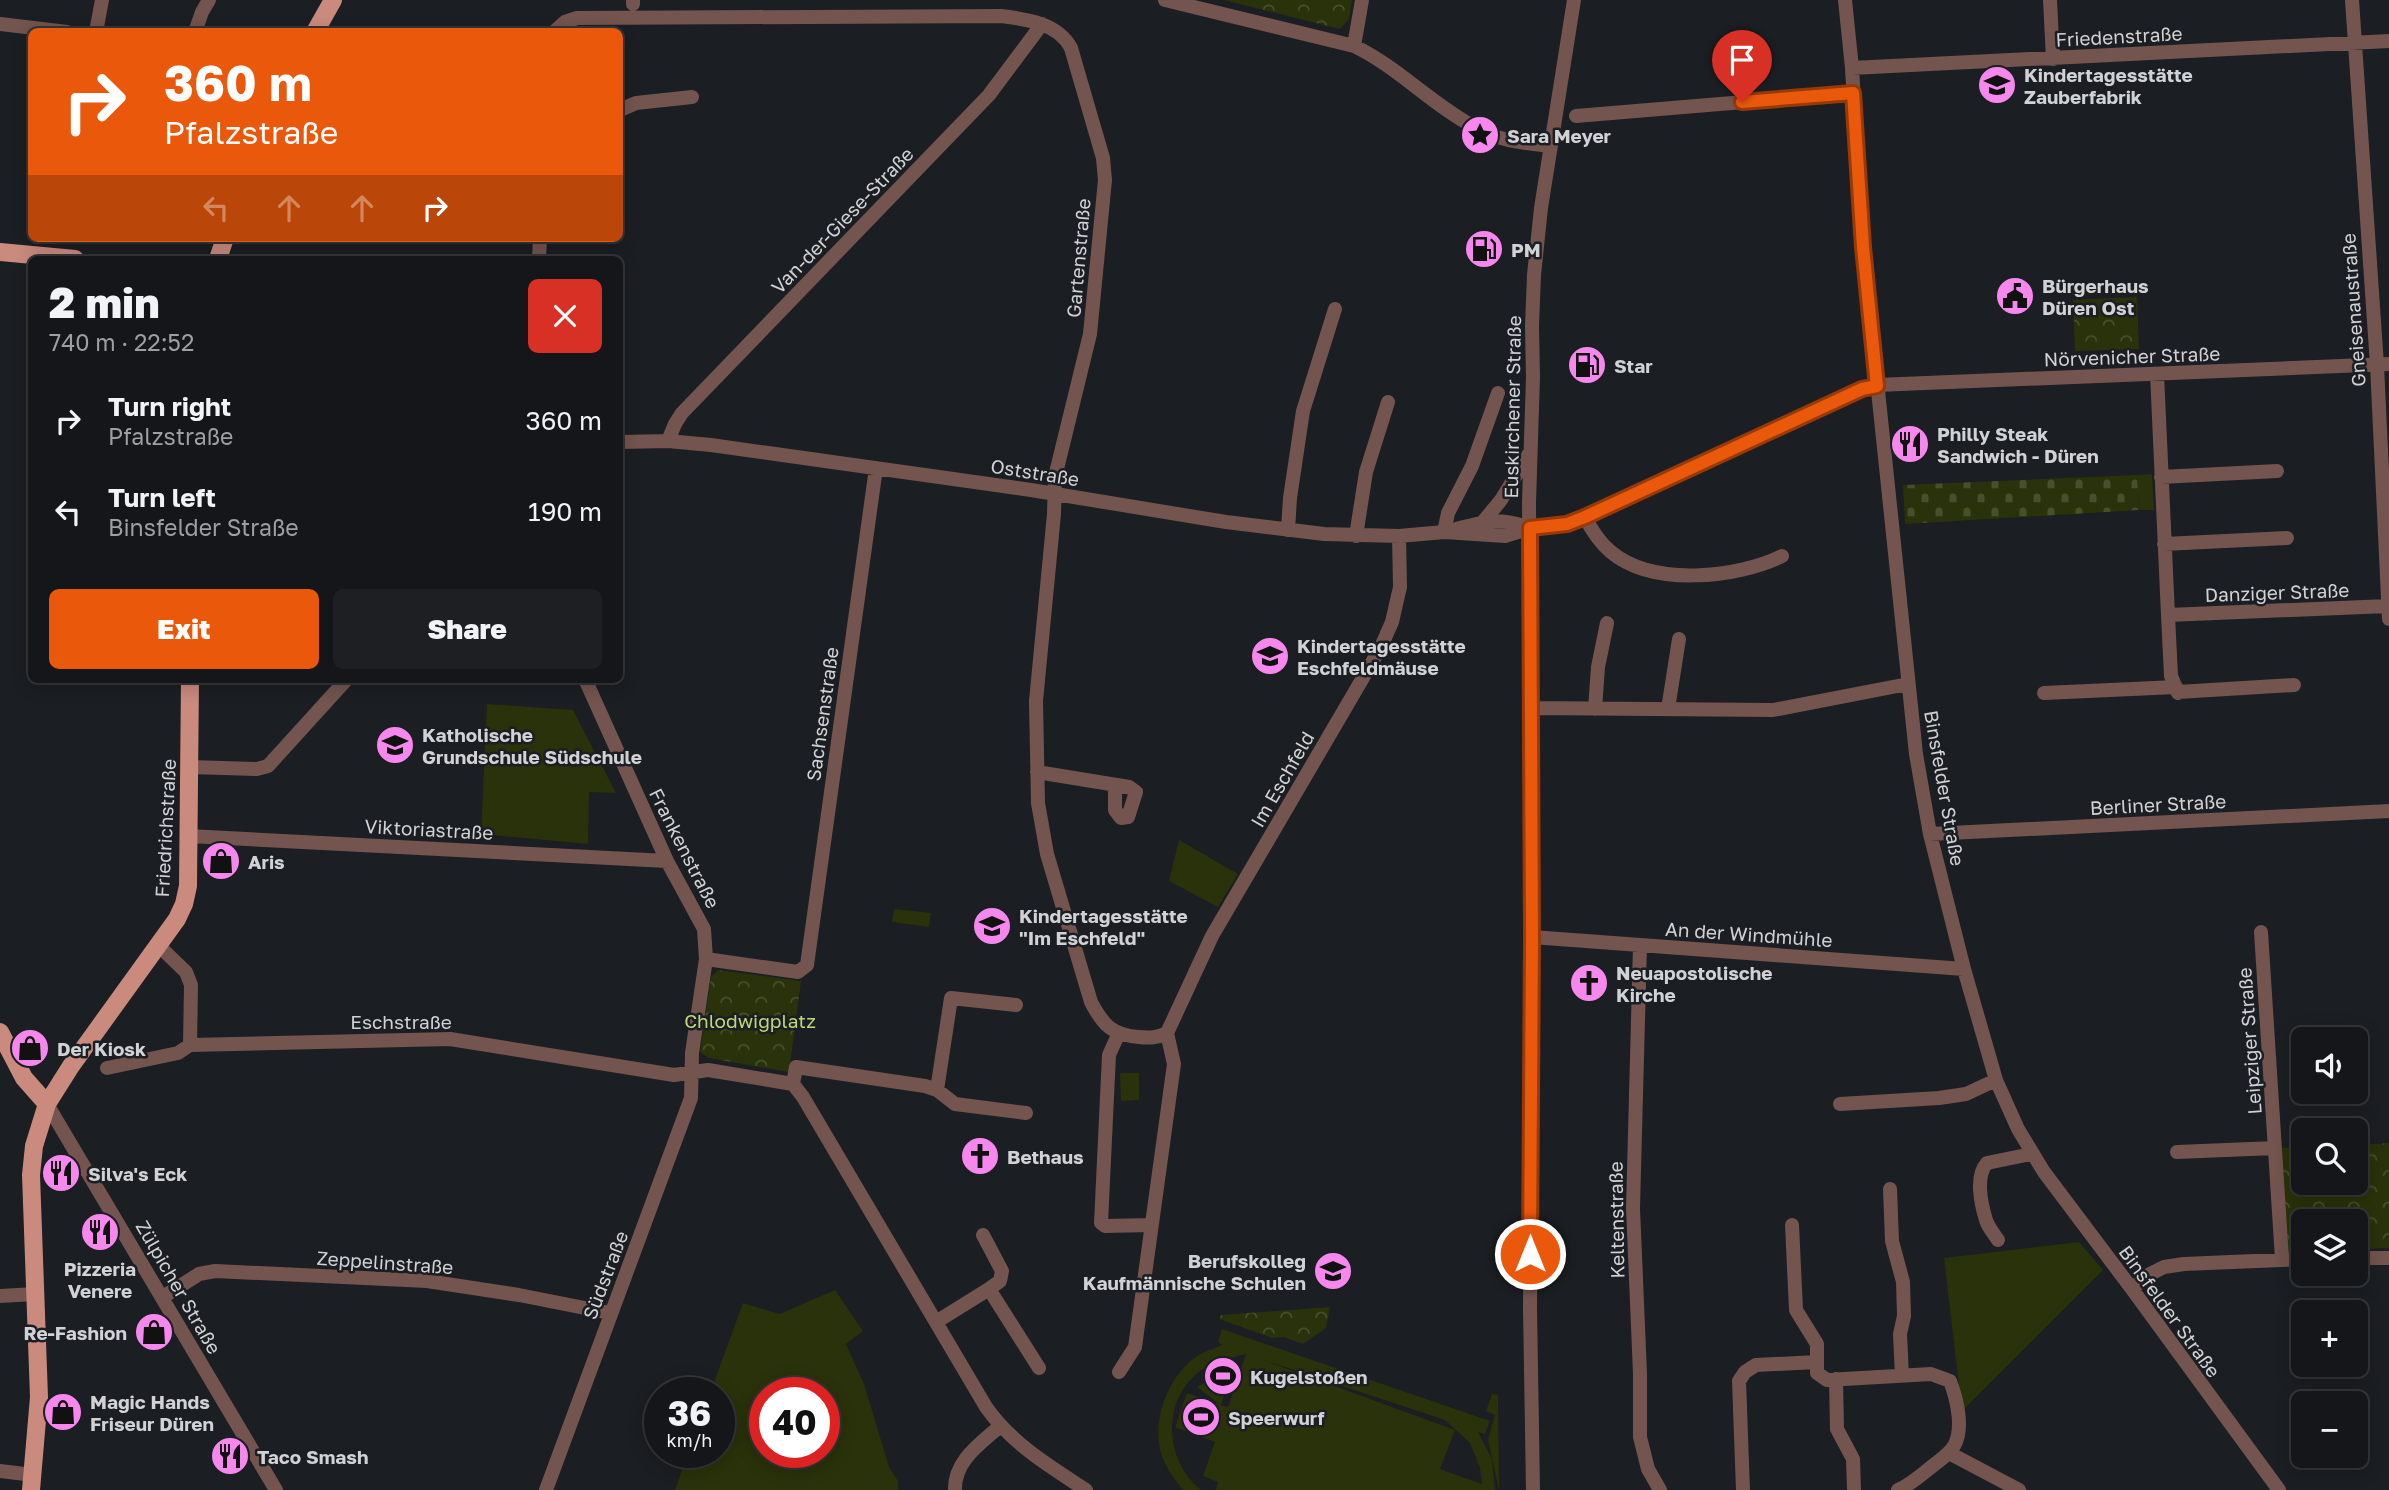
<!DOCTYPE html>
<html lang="en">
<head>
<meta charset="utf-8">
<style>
	body { margin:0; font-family:"Golos Text",sans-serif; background:#1d1f23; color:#f1f3f6; height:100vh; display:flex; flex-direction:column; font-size:26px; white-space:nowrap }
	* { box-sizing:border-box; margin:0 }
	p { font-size:23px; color:#9d9fa2 }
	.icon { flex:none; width:38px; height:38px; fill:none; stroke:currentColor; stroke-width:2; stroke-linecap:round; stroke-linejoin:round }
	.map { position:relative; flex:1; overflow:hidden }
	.side { position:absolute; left:28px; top:256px; width:595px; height:427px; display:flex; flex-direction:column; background:#14161a; border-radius:10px; box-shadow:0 4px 18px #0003,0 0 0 2px #333539 }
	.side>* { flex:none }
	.top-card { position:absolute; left:28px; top:28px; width:595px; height:214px; border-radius:10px; box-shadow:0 4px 18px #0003,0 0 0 2px #333539; background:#ea580c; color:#fff; overflow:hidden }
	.tools { position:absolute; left:2291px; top:1027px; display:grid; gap:14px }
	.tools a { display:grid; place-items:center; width:77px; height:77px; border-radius:10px; background:#14161a; box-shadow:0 4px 18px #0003,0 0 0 2px #333539; font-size:35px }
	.speed { position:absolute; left:644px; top:1377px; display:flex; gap:14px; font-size:35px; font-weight:700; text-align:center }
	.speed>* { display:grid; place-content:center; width:91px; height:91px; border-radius:50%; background:#14161a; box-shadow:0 4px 18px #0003,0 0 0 2px #333539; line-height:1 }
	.speed small { font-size:18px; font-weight:400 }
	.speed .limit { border:10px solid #d22; background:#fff; color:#111 }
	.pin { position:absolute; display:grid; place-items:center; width:60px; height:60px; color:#fff; margin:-72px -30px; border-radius:50% 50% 50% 0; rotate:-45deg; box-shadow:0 0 7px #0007 }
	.pin .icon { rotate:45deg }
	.me { position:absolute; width:77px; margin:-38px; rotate:0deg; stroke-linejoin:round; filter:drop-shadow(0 0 5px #0008) }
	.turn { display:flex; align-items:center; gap:24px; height:147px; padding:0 21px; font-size:32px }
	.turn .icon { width:91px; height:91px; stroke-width:2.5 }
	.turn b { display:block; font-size:49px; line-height:60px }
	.lanes { display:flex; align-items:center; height:66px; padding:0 21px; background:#0003; justify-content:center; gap:35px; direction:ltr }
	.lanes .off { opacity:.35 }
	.round { display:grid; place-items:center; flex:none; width:74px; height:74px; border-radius:10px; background:#1d1f23 }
	.headline { display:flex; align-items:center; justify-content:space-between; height:119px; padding:0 21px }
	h1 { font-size:42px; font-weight:800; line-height:52px }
	.action { display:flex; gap:14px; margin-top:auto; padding:14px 21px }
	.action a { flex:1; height:80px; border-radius:10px; background:#ea580c; color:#fff; font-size:28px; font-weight:800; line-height:80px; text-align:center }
	.action a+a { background:#1d1f23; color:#f1f3f6 }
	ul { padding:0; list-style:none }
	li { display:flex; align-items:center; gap:21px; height:91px; padding:0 21px }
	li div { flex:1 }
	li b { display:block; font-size:26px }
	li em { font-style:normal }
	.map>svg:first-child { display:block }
</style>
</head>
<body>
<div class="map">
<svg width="2389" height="1490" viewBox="0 0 2389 1490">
	<defs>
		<pattern id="forest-crowns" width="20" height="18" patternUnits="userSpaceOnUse" patternTransform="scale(1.75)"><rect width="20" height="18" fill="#29320a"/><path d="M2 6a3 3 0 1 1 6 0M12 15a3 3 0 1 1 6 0" fill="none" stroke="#474f2d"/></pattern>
		<pattern id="cemetery-stones" width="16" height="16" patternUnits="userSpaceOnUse" patternTransform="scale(1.75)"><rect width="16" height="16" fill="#29320a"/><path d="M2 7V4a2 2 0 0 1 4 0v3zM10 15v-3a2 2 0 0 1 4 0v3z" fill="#474f2d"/></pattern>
	</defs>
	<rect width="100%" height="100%" fill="#1b1e22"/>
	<path fill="#29320a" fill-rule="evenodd" d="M 2152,474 L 2154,510 L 2139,510 L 2137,475 Z
		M 487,704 L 573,710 L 616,793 L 589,792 L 588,844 L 481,834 Z
		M 1179,840 L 1238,874 L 1218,907 L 1169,881 Z
		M 894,909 L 931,913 L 929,927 L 892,922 Z
		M 1120,1073 L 1139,1073 L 1139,1100 L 1121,1101 Z
		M 2079,1242 L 2103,1270 L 1962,1411 L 1944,1258 Z
		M 835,1290 L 863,1331 L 846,1344 L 864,1384 L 889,1467 L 898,1481 L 898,1490 L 675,1490 L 688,1453 L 719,1452 L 719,1393 L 710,1393 L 743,1303 L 780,1314 ZM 824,1393 L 824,1452 L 765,1452 L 765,1393 Z
		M 1222,1329 L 1490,1421 L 1485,1434 L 1478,1432 L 1492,1459 L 1495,1490 L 1216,1490 L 1218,1482 L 1203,1476 L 1215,1442 L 1175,1427 L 1187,1393 L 1219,1404 L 1197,1387 L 1235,1364 L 1221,1405 L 1228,1407 L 1246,1354 C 1234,1357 1221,1359 1210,1365 C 1161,1390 1161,1458 1201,1490 L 1183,1490 C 1174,1479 1165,1467 1161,1453 C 1151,1418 1170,1371 1202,1353 C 1208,1350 1216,1348 1222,1345 L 1218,1342 ZM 1258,1358 L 1445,1420 L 1470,1443 L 1480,1468 L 1482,1484 L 1440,1469 L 1455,1430 Z
		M 1492,1394 L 1498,1395 L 1499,1490 L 1488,1440 L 1495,1415 L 1486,1411 Z"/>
	<path fill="url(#forest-crowns)" d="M 1224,0 L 1352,0 L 1349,19 L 1340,29 Z
		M 2137,297 L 2139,349 L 2075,351 L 2073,300 Z
		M 718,970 L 801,981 L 789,1072 L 709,1058 L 700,1052 L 711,977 Z
		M 2389,1143 L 2389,1248 L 2356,1249 L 2356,1222 L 2303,1222 L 2303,1251 L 2287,1252 L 2281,1148 L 2303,1147 L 2303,1183 L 2356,1183 L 2356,1145 Z
		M 1330,1307 L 1326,1328 L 1303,1344 L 1284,1337 L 1273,1338 L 1219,1319 L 1221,1315 Z"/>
	<path fill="url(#cemetery-stones)" d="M 2137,475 L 2139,510 L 1905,524 L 1903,485 Z"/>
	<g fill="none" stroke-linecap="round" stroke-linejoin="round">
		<path stroke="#73544e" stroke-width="14" d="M 633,0 L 633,4
			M 1165,0 L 1354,46 C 1398,67 1432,105 1476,128 C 1499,141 1524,143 1550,146
			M 1845,0 L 1852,68 L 1863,247 L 1916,754 L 1930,834 L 1964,969 L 1996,1080 L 2018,1129 L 2044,1172 L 2132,1289 L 2279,1490
			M 2050,0 L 2053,59
			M 2352,0 L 2377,365 L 2389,619
			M 0,24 L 67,32
			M 96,32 L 102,0
			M 195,32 L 202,12 L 209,0
			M 554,32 L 565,22 L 577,18 L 1001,16 C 1026,19 1058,23 1071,48 L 1103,158 L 1105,180 L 1090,334 L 1055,477 L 1054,514 L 1036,701 L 1038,803 L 1047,854 L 1091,1002 C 1103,1025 1112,1035 1139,1037 C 1150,1038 1157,1038 1167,1033 L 1212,936 L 1381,647 L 1392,622 L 1400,587 L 1399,536
			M 1354,46 L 1362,0
			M 1852,68 L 2389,41
			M 620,110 L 636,103 L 692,97
			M 1576,116 L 1853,93
			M 539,259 L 540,238
			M 2157,374 L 2168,615 L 2388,606
			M 668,441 L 675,424 L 682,413 L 989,95 L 1042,24
			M 620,442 L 668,441 L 711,445 L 1031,490 L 1226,522 L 1324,534 L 1399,536 L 1444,532 L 1505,536 L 1530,528 L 1567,524 L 1585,518 L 1862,389 L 1877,385 L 2389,364
			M 2161,477 L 2277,471
			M 1585,518 C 1593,531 1599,542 1611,552 C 1653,587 1737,578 1782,556
			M 1482,523 L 1501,500 L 1530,452
			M 1456,529 C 1488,521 1498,517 1530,528
			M 1288,530 L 1290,498 L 1303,411 L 1335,309
			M 1444,532 L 1448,513 L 1472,466 L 1498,393
			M 1356,536 L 1366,472 L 1388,402
			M 2164,544 L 2287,538
			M 2168,615 L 2171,676 L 2178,693
			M 2178,692 L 2294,685
			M 2044,693 L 2176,687
			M 1530,708 L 1773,710 L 1908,684
			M 1595,709 L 1598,667 L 1607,623
			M 1668,709 L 1679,639
			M 190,767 L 257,769 L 268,766 L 347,679
			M 1037,772 L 1129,787 L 1136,792 L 1128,817 L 1121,818 L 1115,810 L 1115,785
			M 1930,834 L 2389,811
			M 188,836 L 667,861
			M 2261,932 L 2282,1259
			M 1532,937 L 1964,969
			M 1640,945 L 1633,1208 L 1640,1374 L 1640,1437 L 1648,1469 L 1660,1490
			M 706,959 L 798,972 L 807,965 L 876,468
			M 1118,1035 L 1109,1055 L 1101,1223 L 1105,1226 L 1152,1225
			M 190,1045 L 450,1039 L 674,1075 L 708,1070 L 793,1084
			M 107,1068 L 178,1053 L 190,1045 L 191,985 L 186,972 L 159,946
			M 793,1084 L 803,1097 L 986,1407 C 1012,1444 1049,1466 1086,1490
			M 793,1084 L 796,1067 L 925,1086 L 937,1090 L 955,1104 L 1026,1113
			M 937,1090 L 951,998 L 1016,1005
			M 47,1104 L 276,1490
			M 1840,1104 L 1939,1098 L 1966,1094 L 1996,1080
			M 2177,1152 L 2275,1148
			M 1890,1189 L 1892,1241 L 1903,1282 L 1904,1316 L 1900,1334 L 1902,1376
			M 1792,1225 L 1796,1310 L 1817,1344 L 1817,1373 L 1827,1380 L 1931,1374 L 1950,1381 C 1957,1399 1964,1429 1954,1446 C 1949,1455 1938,1461 1930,1468 C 1920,1476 1910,1485 1898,1490
			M 983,1235 L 1002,1271 L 1000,1281 L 989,1289
			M 1998,1240 C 1994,1234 1988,1227 1986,1220 C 1981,1204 1975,1176 1987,1163 L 2031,1154
			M 2356,1258 L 2389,1258
			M 2132,1289 L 2150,1274 L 2164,1267 L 2184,1264 L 2303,1259
			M 0,1296 L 35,1294
			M 163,1297 L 199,1274 L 215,1271 L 427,1281 L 519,1295 L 610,1313
			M 936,1322 L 989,1289 L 1039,1368
			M 1119,1372 L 1135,1347 L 1174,1064 L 1167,1033
			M 1836,1379 L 1837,1429 L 1853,1459 L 1854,1490
			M 1949,1453 L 2019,1490
			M 0,1471 L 33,1475
			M 546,1490 L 691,1098 L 692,1053 L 706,959 L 704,929 L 667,861 L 585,679
			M 955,1490 C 954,1461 980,1444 999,1427
			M 1533,1490 L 1530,1308 L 1532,937 L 1529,502 L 1533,377 L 1532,326 L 1534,275 L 1541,208 L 1574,0
			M 1743,1490 L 1739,1381 L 1745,1372 L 1756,1365 L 1817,1362"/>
		<path stroke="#ca8a7e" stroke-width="18" d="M 315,32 L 333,0
			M 0,252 L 75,259
			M 218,259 L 225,238
			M 0,1032 L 24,1078 L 47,1104
			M 31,1490 L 39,1397 L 31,1175 L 34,1146 L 47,1104 L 71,1066 L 177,919 L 184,904 L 188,886 L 190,679"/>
	</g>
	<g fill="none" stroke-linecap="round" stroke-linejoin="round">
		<defs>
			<path id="route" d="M 1530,1254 L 1532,937 L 1530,528 L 1567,524 L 1585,517 L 1862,389 L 1877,386 L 1863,247 L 1853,93 L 1742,102"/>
		</defs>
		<use href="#route" stroke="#983908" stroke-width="18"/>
		<use href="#route" stroke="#ea580c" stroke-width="12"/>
	</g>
	<defs>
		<symbol id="school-disc" viewBox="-11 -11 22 22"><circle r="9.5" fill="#f688ed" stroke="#1b1e22"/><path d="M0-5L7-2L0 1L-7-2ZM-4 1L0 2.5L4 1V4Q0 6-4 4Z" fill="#111"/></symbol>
		<symbol id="sight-disc" viewBox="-11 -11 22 22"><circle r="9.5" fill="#f688ed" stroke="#1b1e22"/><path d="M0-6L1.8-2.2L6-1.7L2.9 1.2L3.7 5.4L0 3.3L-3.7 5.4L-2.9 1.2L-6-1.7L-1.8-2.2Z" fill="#111"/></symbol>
		<symbol id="fuel-disc" viewBox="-11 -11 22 22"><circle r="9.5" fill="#f688ed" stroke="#1b1e22"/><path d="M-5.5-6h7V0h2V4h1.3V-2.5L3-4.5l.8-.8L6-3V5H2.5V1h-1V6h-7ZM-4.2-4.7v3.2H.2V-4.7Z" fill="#111"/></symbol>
		<symbol id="civic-disc" viewBox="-11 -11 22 22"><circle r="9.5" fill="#f688ed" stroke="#1b1e22"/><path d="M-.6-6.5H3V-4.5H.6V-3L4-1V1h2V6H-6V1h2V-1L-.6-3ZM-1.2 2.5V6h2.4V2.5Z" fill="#111"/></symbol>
		<symbol id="restaurant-disc" viewBox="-11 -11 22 22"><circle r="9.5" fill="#f688ed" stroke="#1b1e22"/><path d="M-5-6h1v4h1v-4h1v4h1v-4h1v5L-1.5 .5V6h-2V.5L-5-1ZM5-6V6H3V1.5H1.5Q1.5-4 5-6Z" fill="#111"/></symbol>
		<symbol id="shop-disc" viewBox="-11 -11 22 22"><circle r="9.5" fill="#f688ed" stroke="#1b1e22"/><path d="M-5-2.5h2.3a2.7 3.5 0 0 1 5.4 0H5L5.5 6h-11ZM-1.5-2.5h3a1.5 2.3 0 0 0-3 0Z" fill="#111"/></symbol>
		<symbol id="church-disc" viewBox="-11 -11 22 22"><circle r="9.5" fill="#f688ed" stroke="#1b1e22"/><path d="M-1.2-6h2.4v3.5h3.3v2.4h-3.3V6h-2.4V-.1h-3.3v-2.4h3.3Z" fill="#111"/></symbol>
		<symbol id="stadium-disc" viewBox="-11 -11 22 22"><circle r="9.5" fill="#f688ed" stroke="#1b1e22"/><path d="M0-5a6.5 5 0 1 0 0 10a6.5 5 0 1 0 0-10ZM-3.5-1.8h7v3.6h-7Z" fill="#111"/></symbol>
	</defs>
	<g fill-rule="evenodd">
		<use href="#school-disc" x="1975" y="63" width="44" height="44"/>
		<use href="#sight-disc" x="1458" y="113" width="44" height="44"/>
		<use href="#fuel-disc" x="1462" y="227" width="44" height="44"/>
		<use href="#civic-disc" x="1993" y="274" width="44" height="44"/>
		<use href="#fuel-disc" x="1565" y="343" width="44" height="44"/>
		<use href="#restaurant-disc" x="1888" y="422" width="44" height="44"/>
		<use href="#school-disc" x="1248" y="634" width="44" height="44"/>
		<use href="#school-disc" x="373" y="723" width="44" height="44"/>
		<use href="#shop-disc" x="199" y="839" width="44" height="44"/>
		<use href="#school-disc" x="970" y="904" width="44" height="44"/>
		<use href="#church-disc" x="1567" y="961" width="44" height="44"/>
		<use href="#shop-disc" x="8" y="1026" width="44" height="44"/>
		<use href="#church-disc" x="958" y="1134" width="44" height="44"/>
		<use href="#restaurant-disc" x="39" y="1151" width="44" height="44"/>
		<use href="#restaurant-disc" x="78" y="1210" width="44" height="44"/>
		<use href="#school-disc" x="1311" y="1249" width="44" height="44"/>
		<use href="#shop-disc" x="132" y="1310" width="44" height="44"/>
		<use href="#stadium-disc" x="1201" y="1354" width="44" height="44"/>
		<use href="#shop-disc" x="41" y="1390" width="44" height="44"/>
		<use href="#stadium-disc" x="1179" y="1395" width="44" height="44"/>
		<use href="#restaurant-disc" x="208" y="1434" width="44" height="44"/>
	</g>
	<g text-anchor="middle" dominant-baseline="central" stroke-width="5" stroke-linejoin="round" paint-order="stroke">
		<g font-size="19" fill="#d0d2d5" stroke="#1b1e22">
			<text transform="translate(2119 36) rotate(-3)">Friedenstraße</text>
			<text transform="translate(842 220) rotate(-46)">Van-der-Giese-Straße</text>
			<text transform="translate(1078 258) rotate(-85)">Gartenstraße</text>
			<text transform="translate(2353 310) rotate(-94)">Gneisenaustraße</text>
			<text transform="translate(2132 356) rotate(-2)">Nörvenicher Straße</text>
			<text transform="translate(1512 407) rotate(-89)">Euskirchener Straße</text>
			<text transform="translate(1035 472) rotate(9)">Oststraße</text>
			<text transform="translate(2277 592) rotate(-2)">Danziger Straße</text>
			<text transform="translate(822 714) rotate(-82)">Sachsenstraße</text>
			<text transform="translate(1282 779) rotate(-60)">Im Eschfeld</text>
			<text transform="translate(1945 788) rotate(80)">Binsfelder Straße</text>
			<text transform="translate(2158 804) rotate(-3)">Berliner Straße</text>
			<text transform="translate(165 828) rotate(-87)">Friedrichstraße</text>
			<text transform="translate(429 829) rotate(3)">Viktoriastraße</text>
			<text transform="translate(685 848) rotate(63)">Frankenstraße</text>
			<text transform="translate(1749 934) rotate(4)">An der Windmühle</text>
			<text x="401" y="1021">Eschstraße</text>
			<text transform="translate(2249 1041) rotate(-94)">Leipziger Straße</text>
			<text transform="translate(1616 1220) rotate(-91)">Keltenstraße</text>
			<text transform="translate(385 1262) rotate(4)">Zeppelinstraße</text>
			<text transform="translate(605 1275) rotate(-69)">Südstraße</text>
			<text transform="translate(179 1287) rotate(60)">Zülpicher Straße</text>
			<text transform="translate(2170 1311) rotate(54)">Binsfelder Straße</text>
		</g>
		<g font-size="19" font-weight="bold" fill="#d0d2d5" stroke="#1b1e22" text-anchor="start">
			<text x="2024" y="74">Kindertagesstätte<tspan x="2024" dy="22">Zauberfabrik</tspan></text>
			<text x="1507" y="135">Sara Meyer</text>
			<text x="1511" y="249">PM</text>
			<text x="2042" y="285">Bürgerhaus<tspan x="2042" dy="22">Düren Ost</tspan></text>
			<text x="1614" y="365">Star</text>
			<text x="1937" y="433">Philly Steak<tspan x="1937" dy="22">Sandwich - Düren</tspan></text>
			<text x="1297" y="645">Kindertagesstätte<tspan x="1297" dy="22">Eschfeldmäuse</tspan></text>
			<text x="422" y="734">Katholische<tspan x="422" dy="22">Grundschule Südschule</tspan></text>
			<text x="248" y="861">Aris</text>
			<text x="1019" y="915">Kindertagesstätte<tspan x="1019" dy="22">"Im Eschfeld"</tspan></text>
			<text x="1616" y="972">Neuapostolische<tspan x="1616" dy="22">Kirche</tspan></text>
			<text x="57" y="1048">Der Kiosk</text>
			<text x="1007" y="1156">Bethaus</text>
			<text x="88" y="1173">Silva's Eck</text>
			<text x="1306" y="1260" text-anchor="end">Berufskolleg<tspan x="1306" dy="22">Kaufmännische Schulen</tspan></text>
			<text x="100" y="1268" text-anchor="middle">Pizzeria<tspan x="100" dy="22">Venere</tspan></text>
			<text x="127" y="1332" text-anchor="end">Re-Fashion</text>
			<text x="1250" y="1376">Kugelstoßen</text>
			<text x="90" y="1401">Magic Hands<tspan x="90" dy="22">Friseur Düren</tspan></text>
			<text x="1228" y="1417">Speerwurf</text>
			<text x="257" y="1456">Taco Smash</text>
		</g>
		<g font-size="19" fill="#bfd878" stroke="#1b1e22">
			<text x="750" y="1020">Chlodwigplatz</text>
		</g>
	</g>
</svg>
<div class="tools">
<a><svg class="icon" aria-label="sound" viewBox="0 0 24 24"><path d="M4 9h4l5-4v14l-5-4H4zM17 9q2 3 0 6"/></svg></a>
<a><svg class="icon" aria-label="search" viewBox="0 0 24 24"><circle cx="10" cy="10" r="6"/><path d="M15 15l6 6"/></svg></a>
<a><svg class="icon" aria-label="layers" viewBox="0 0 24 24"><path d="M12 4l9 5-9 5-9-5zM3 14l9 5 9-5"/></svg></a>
<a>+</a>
<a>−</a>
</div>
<div class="speed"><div>36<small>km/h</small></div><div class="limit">40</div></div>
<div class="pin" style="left:1742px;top:102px;background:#d93025"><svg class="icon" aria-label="arrive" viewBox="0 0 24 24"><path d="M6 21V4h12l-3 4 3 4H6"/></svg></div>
<svg class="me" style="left:1530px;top:1254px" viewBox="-20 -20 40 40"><circle r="17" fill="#ea580c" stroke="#fff" stroke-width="3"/><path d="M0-11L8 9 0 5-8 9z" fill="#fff"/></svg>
<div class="top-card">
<div class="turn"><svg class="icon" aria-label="right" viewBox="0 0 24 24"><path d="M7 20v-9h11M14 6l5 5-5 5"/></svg><div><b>360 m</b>Pfalzstraße</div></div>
<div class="lanes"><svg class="icon off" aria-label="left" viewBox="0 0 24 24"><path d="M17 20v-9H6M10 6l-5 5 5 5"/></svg><svg class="icon off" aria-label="ahead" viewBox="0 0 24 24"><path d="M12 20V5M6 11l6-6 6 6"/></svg><svg class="icon off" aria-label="ahead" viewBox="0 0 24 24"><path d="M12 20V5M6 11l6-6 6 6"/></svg><svg class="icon" aria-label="right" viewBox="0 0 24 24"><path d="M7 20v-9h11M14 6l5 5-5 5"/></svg></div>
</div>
<section class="side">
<div class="headline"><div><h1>2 min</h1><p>740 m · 22:52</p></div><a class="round" style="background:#d93025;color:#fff"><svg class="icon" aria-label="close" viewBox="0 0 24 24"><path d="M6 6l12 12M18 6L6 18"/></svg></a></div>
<ul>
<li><svg class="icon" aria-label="right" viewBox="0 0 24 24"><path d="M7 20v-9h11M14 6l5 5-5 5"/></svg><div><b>Turn right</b><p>Pfalzstraße</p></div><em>360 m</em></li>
<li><svg class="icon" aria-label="left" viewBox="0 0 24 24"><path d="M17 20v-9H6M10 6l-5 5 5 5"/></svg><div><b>Turn left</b><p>Binsfelder Straße</p></div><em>190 m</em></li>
</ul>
<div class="action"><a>Exit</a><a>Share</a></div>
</section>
</div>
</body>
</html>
